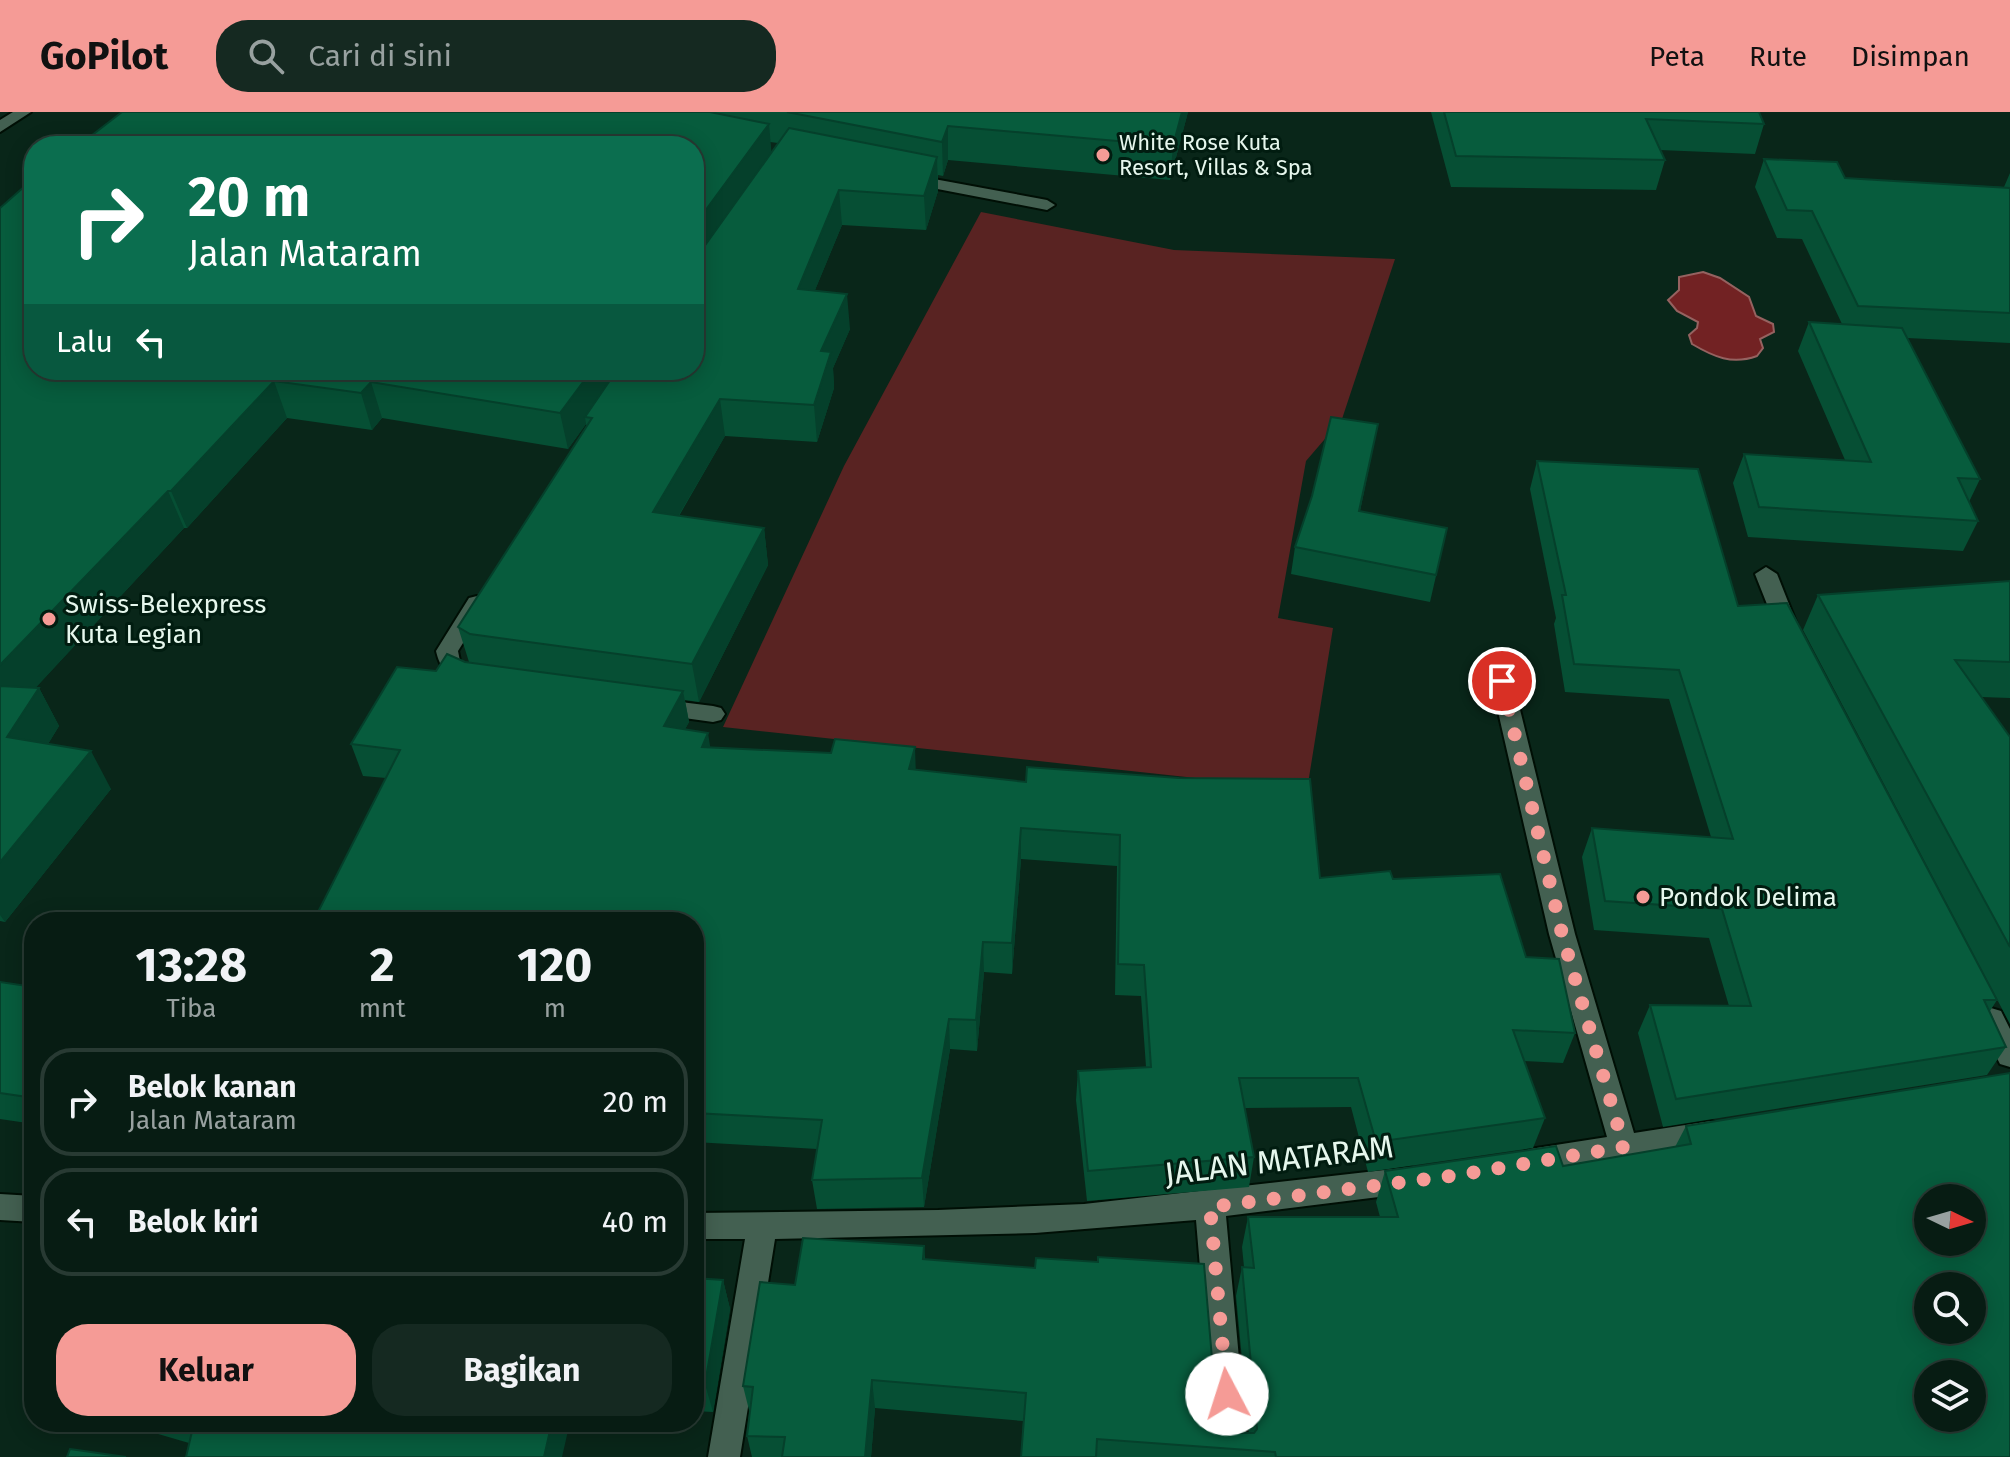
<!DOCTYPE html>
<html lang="id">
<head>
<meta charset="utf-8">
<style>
	body { margin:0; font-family:"Fira Sans",sans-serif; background:#152921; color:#f1f3f6; height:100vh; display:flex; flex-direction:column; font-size:30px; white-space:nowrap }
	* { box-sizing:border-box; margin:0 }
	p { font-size:26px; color:#98a1a0 }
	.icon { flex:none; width:44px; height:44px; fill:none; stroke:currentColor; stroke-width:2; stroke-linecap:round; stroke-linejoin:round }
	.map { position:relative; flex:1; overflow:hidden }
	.sheet { position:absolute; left:24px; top:800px; width:680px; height:520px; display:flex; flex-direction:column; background:#071c13; border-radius:32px; box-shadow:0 4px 20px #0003,0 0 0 2px #283a33 }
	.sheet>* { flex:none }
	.banner { position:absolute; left:24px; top:24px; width:680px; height:244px; border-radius:32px; box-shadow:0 4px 20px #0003,0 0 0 2px #283a33; background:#0b6e4f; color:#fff; overflow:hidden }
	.needle { width:52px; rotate:95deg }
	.controls { position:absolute; left:1914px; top:1072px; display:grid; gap:16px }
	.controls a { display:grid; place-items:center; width:72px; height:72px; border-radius:50%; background:#071c13; box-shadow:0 4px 20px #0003,0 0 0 2px #283a33; font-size:40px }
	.pin { position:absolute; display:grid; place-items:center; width:68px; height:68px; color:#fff; margin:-34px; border:4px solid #fff; border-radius:50%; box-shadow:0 2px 8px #0007 }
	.me { position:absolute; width:88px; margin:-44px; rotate:355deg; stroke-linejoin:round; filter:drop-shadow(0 0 6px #0008) }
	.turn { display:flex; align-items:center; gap:28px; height:168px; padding:0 32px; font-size:36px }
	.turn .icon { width:104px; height:104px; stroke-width:2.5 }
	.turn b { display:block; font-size:56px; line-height:68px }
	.then { display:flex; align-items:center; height:76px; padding:0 32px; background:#0003; gap:16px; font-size:30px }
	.eta { display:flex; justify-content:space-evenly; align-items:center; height:136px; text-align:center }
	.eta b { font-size:48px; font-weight:700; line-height:56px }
	.action { display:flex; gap:16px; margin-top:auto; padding:16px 32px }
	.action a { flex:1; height:92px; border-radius:32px; background:#f59b96; color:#111; font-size:32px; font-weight:700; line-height:92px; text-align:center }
	.action a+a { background:#152921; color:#f1f3f6 }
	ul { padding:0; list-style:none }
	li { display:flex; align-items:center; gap:24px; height:108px; margin:0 16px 12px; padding:0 16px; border:4px solid #283a33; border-radius:32px }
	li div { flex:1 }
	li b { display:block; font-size:30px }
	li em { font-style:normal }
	header { display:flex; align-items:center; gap:48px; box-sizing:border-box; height:112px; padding:0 40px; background:#f59b96; color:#111 }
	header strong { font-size:38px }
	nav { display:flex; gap:44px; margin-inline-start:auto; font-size:28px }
	.search { width:560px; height:72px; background:#152921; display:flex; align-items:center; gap:20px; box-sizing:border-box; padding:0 28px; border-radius:32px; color:#98a1a0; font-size:30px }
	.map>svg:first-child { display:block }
</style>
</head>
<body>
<header>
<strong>GoPilot</strong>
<div class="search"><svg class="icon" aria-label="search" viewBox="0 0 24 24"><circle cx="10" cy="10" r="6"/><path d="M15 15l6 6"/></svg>Cari di sini</div>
<nav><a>Peta</a><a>Rute</a><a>Disimpan</a></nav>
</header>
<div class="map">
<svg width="2010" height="1345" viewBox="0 0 2010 1345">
	<rect width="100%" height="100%" fill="#092619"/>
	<path fill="#592322" d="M 981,100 L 1174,138 L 1395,147 L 1342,307 L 1306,349 L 1278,506 L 1333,516 L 1307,678 L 723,615 L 844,354 Z"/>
	<path fill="#722223" stroke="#956260" stroke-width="2" d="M 1703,160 L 1720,166 L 1749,185 L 1756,204 L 1773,212 L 1774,220 L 1760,227 L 1763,236 L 1757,244 C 1732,253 1714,245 1692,232 L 1689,223 L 1697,216 L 1698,210 L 1677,199 L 1668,188 L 1679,178 L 1679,165 Z"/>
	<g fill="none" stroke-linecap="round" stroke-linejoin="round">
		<defs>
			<path id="minor" d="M 13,0 L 31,0 L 0,20 L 0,8 Z
				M 907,62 L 1047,88 L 1055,93 L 1047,98 L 901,70 L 901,64 Z
				M 1766,455 L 1777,462 L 1800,520 L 1797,525 L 1781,525 L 1778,520 L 1755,462 Z
				M 477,484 L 485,486 L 488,491 L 458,539 L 460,549 L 477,566 L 474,571 C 453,577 440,557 436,539 L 469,486 Z
				M 1502,561 L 1510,564 L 1513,569 L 1575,822 L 1634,1021 L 1711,1009 L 1721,1012 L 1725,1021 L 1721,1030 L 1530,1063 L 1520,1059 L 1516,1050 L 1520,1041 L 1530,1037 L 1607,1025 L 1549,822 L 1491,569 L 1494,564 Z
				M 656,587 L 713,594 L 721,596 L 725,602 L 721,608 L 713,610 L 648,601 L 645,595 L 648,589 Z
				M 1991,896 L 2001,899 L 2010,917 L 2010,955 L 2000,952 L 1977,907 L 1981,899 Z
				M 1411,1055 L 1421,1059 L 1426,1068 L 1421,1077 L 1411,1081 L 1226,1104 L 1248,1345 L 1216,1345 L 1196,1108 L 1035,1121 L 775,1127 L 740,1345 L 708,1345 L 745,1127 L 694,1127 L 694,1101 L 938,1098 L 1084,1092 Z
				M 0,1082 L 34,1084 L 34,1110 L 0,1108 Z"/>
		</defs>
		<use href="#minor" stroke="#000f05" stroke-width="4"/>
		<use href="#minor" fill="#436051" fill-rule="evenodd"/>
	</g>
	<path fill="#064f34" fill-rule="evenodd" d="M 122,0 L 1188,0 L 1170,68 L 948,48 L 943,64 L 938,63 L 938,79 L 926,118 L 842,113 L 815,178 L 850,217 L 833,256 L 834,276 L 817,330 L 725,324 L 679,404 L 764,416 L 768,453 L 699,590 L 685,588 L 689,610 L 685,617 L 710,635 L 916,658 L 1320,766 L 1393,767 L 1526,845 L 1575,921 L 1563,951 L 1524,949 L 1545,1006 L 1533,1036 L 1368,1060 L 1351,995 L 1245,996 L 1254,1045 L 1249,1075 L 1087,1089 L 1076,988 L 1078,959 L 1146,955 L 1141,884 L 1115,883 L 1117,754 L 1021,747 L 1012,862 L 984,860 L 977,939 L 950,937 L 924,1095 L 817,1097 L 812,1068 L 817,1037 L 694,1030 L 694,810 L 386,666 L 363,664 L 351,632 L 436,559 L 465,550 L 469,550 L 458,515 L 587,315 L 586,312 L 568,337 L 382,306 L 372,318 L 287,306 L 187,416 L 184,416 L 35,576 L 39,576 L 59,614 L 48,632 L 111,677 L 5,810 L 0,809 L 0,96 L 34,258 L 694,258 L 694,34 ZM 770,30 L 778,31 L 771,40 Z
		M 1431,0 L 1759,0 L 1764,12 L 1755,42 L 1660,38 L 1665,48 L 1656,78 L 1451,75 Z
		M 1764,47 L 1845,66 L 2004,75 L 2010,61 L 2010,231 L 1907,226 L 1980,367 L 1969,390 L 1978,409 L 1963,439 L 1748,425 L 1733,371 L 1744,342 L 1845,348 L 1798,239 L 1809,210 L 1842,212 L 1802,127 L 1777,126 L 1755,75 Z
		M 1378,312 L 1360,399 L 1447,416 L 1430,490 L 1291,462 L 1295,435 Z
		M 1537,349 L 1738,494 L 1997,888 L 1990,899 L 2006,935 L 1987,963 L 1663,1015 L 1638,921 L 1650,893 L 1729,894 L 1709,826 L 1594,818 L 1582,745 L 1592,716 L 1711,725 L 1669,587 L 1565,580 L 1554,512 L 1556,506 L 1530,377 Z
		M 2010,469 L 2010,586 L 1981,585 L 2010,625 L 2010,912 L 1803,518 L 1818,483 Z
		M 0,870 L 34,875 L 34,1012 L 0,1007 Z
		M 1686,1014 L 2010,1345 L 1021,1345 L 1023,1309 L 875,1296 L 871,1345 L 752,1345 L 747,1324 L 750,1302 L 743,1274 L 795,1173 L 924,1134 L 925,1148 L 1035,1156 L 1097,1150 L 1098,1145 L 1218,1318 L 1222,1321 L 1249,1321 L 1236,1184 L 1242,1155 L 1244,1155 L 1242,1135 L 1248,1105 L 1380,1105 L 1376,1090 L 1385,1059 L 1563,1054 L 1675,1035 Z
		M 694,1166 L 723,1168 L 730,1197 L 713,1300 L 694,1299 Z
		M 117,1310 L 570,1310 L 189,1331 Z"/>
	<path fill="#05402b" d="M 1182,0 L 1188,0 L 1170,68 L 1173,34 Z
		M 769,12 L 772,46 L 694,156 L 694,114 Z
		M 948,14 L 948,48 L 943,64 L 942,30 Z
		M 937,45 L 938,79 L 926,118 L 924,84 Z
		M 839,78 L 842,113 L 801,212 L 798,177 Z
		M 847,182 L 850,217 L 833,256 L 834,276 L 817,330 L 814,293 L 821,239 Z
		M 592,258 L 625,258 L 585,305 L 586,312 L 568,337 L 560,301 Z
		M 274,269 L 287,306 L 187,416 L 171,379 Z
		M 371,270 L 382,306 L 372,318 L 361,281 Z
		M 720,287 L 725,324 L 659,437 L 653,400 Z
		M 168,379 L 184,416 L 3,611 L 0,606 L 0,553 Z
		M 764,416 L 768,453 L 699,590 L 692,552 Z
		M 39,576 L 59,614 L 29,663 L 7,625 Z
		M 683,579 L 689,610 L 670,646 L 664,614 Z
		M 708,621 L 713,652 L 702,635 Z
		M 915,635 L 916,666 L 909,657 Z
		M 91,639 L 111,677 L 5,810 L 0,803 L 0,750 Z
		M 1021,716 L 1021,747 L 1012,862 L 1012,831 Z
		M 983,830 L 984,860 L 977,939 L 976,908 Z
		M 949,907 L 950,937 L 924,1095 L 922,1066 Z
		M 723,1168 L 730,1197 L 713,1300 L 705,1272 Z
		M 872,1268 L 875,1296 L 871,1345 L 865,1345 Z
		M 552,1310 L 570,1310 L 562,1345 L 544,1345 Z"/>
	<path fill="#075c3d" stroke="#05402b" stroke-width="2" fill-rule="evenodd" d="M 122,0 L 710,0 L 769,12 L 694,114 L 694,34 L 78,34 Z
		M 787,0 L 1182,0 L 1173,34 L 948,14 L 942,30 Z
		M 1444,0 L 1759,0 L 1764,12 L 1646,7 L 1665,48 L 1456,44 Z
		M 789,16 L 937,45 L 924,84 L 839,78 L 798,177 L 847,182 L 821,239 L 831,240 L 814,293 L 720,287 L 653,400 L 764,416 L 692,552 L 470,522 L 458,515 L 592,306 L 585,305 L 617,258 L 694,258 L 694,144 L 698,143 Z
		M 1764,47 L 1837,50 L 1845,66 L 2010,76 L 2010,201 L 1858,194 L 1812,99 L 1787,98 Z
		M 34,66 L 34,258 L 592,258 L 560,301 L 371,270 L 361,281 L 274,269 L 171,379 L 168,379 L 0,553 L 0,96 Z
		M 1809,210 L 1902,216 L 1980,367 L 1958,366 L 1978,409 L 1759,395 L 1744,342 L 1871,350 Z
		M 1331,305 L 1378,312 L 1359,399 L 1447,416 L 1436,463 L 1295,435 L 1312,384 Z
		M 1537,349 L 1698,357 L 1738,494 L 1787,491 L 1997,888 L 1984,888 L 2006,935 L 1676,987 L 1650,893 L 1751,894 L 1722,797 L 1605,789 L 1592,716 L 1733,727 L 1679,558 L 1574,552 L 1562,483 L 1566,483 Z
		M 2010,469 L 2010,550 L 1955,548 L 2010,625 L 2010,835 L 1818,483 Z
		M 447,542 L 465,550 L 683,579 L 664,614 L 708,621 L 702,635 L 831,641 L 835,627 L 915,635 L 909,657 L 1026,670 L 1027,655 L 1179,666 L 1310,667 L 1320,766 L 1390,759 L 1393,767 L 1500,762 L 1526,845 L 1559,847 L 1575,921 L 1513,918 L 1545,1006 L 1376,1030 L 1358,966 L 1239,966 L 1254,1045 L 1088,1059 L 1078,959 L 1151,955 L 1144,853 L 1118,852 L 1120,723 L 1021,716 L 1012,831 L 983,830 L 976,908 L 949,907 L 922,1066 L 812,1068 L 822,1008 L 694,1001 L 694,810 L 313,810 L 400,638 L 351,632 L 397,555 L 436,559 Z
		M 0,574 L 39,576 L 7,625 L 91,639 L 0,750 Z
		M 0,870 L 34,875 L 34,986 L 0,981 Z
		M 2010,961 L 2010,1345 L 1276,1345 L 1275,1340 L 1097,1327 L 1096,1345 L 1021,1345 L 1026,1281 L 872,1268 L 865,1345 L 782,1345 L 785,1325 L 747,1324 L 753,1275 L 743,1274 L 760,1170 L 795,1173 L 803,1126 L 924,1134 L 923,1147 L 1035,1156 L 1036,1146 L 1098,1150 L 1098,1145 L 1204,1152 L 1218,1318 L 1222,1321 L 1254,1321 L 1257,1317 L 1242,1155 L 1254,1156 L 1248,1105 L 1398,1105 L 1385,1059 L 1556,1034 L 1563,1054 L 1691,1032 L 1686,1014 ZM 1928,1086 L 1972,1086 L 1972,1130 L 1928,1130 ZM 1928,1174 L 1972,1174 L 1972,1218 L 1928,1218 ZM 1928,1262 L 1972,1262 L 1972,1306 L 1928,1306 Z
		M 694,1166 L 723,1168 L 705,1272 L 694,1271 Z
		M 190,1310 L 552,1310 L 544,1345 L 186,1345 L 194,1311 Z
		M 70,1337 L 126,1345 L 67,1345 Z"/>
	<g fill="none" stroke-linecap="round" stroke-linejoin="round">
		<path stroke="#f59b96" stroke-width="14" stroke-dasharray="0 25.2" d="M 1227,1282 L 1210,1095 L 1458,1063 L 1624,1035 L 1562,822 L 1502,569"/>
	</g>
	<g fill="#f59b96" stroke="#011c10" stroke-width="3">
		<circle cx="1103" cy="43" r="8"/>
		<circle cx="49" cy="507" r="8"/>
		<circle cx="1643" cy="785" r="8"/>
	</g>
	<g text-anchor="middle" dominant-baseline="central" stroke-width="6" stroke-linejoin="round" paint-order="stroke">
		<g font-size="22" fill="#e6f7ed" stroke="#011c10" text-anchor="start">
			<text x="1119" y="30">White Rose Kuta<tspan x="1119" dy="25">Resort, Villas &amp; Spa</tspan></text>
		</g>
		<g font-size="26" fill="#e6f7ed" stroke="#011c10" text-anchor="start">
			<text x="65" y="492">Swiss-Belexpress<tspan x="65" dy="30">Kuta Legian</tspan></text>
			<text x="1659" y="785">Pondok Delima</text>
		</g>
		<g font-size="32" fill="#e6f7ed" stroke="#011c10">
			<text transform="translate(1279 1048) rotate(-7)">JALAN MATARAM</text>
		</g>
	</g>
</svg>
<div class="controls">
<a><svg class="needle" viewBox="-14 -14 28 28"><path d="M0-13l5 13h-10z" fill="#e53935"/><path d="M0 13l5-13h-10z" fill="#98a1a0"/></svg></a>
<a><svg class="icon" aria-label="search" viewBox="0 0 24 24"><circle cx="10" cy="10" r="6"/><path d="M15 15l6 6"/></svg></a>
<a><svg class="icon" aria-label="layers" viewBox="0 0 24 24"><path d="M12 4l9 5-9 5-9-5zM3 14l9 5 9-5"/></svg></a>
</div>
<div class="pin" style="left:1502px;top:569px;background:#d93025"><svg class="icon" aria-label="arrive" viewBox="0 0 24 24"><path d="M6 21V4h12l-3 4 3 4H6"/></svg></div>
<svg class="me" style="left:1227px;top:1282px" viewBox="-20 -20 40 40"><circle r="19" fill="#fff"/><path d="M0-13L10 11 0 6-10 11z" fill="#f59b96"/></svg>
<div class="banner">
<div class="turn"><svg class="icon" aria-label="right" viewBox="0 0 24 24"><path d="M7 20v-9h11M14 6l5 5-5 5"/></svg><div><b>20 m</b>Jalan Mataram</div></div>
<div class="then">Lalu<svg class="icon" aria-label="left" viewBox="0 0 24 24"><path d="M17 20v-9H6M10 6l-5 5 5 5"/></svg></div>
</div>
<section class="sheet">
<div class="eta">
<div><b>13:28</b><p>Tiba</p></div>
<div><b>2</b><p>mnt</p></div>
<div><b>120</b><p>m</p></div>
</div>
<ul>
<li><svg class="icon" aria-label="right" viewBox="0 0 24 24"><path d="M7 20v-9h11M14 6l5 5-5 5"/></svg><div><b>Belok kanan</b><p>Jalan Mataram</p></div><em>20 m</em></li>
<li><svg class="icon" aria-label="left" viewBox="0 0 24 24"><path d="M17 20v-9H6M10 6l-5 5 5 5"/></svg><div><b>Belok kiri</b></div><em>40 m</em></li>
</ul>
<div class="action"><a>Keluar</a><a>Bagikan</a></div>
</section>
</div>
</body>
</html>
